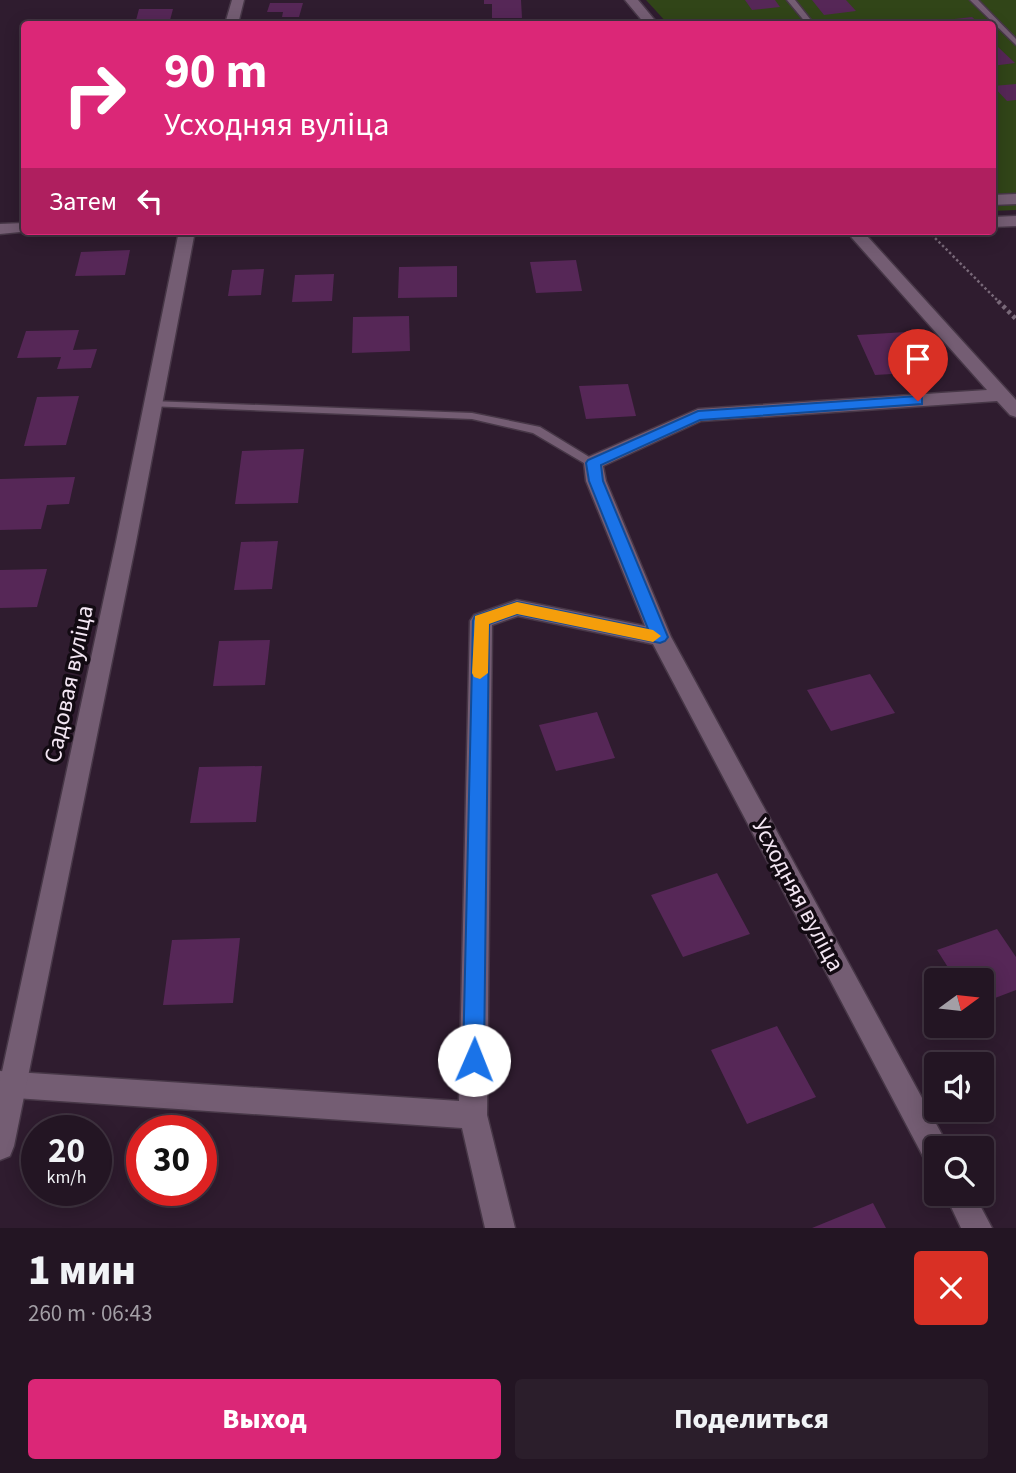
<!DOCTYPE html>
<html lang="ru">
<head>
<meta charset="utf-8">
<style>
	body { margin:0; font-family:"Source Sans 3",sans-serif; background:#2b1e2b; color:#f1f3f6; height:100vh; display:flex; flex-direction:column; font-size:26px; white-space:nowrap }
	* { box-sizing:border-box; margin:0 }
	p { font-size:23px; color:#a39fa6 }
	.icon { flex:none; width:38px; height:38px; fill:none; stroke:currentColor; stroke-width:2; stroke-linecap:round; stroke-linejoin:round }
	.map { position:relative; height:1228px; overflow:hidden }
	.panel { display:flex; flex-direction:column; background:#231523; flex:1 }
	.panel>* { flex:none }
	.guide { position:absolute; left:21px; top:21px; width:975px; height:214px; border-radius:7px; box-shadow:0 4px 18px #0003,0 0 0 2px #403441; background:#db2777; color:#fff; overflow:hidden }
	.needle { width:46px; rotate:75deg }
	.controls { position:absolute; left:924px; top:968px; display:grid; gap:14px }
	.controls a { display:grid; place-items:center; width:70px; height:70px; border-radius:7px; background:#231523; box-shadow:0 4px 18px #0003,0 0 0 2px #403441; font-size:35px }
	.speed { position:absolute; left:21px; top:1115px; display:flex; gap:14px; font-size:35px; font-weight:700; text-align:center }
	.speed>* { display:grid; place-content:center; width:91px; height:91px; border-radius:50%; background:#231523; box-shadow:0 4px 18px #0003,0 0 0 2px #403441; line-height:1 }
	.speed small { font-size:18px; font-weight:400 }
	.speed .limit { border:10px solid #d22; background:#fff; color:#111 }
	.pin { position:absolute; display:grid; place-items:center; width:60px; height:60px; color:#fff; margin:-72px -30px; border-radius:50% 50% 50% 0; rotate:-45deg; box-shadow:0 0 7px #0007 }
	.pin .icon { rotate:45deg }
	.me { position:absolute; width:77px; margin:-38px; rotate:1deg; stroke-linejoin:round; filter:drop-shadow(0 0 5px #0008) }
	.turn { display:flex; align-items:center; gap:24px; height:147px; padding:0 28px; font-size:32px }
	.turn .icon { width:91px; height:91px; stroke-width:2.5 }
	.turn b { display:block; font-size:49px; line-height:60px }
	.then { display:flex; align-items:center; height:66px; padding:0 28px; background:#0003; gap:14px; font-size:26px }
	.round { display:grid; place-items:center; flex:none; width:74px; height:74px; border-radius:7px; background:#2b1e2b }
	.headline { display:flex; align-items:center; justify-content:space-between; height:119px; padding:0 28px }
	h1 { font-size:42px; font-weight:800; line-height:52px }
	.cta { display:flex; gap:14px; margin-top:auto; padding:14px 28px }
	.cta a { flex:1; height:80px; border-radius:7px; background:#db2777; color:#fff; font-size:28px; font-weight:800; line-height:80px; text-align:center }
	.cta a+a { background:#2b1e2b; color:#f1f3f6 }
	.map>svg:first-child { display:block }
</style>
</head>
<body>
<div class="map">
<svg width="1016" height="1228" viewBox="0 0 1016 1228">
	<rect width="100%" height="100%" fill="#2f1c2f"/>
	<path fill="#314518" d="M 646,0 L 1016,0 L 1016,210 L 992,211 L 992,24 L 668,24 Z"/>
	<path fill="#562757" d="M 484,0 L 521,0 L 522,18 L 492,18 L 492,4 L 484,4 Z
		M 745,0 L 775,0 L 780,7 L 752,10 Z
		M 812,0 L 846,0 L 856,11 L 824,15 Z
		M 270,3 L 303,3 L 299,17 L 282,17 L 283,12 L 267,12 Z
		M 139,9 L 173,9 L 169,24 L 135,24 Z
		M 972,17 L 980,24 L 941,24 L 937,21 Z
		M 992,47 L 998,47 L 1015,63 L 992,66 Z
		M 1016,84 L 1016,100 L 1007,101 L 993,86 Z
		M 130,250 L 125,275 L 75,276 L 81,252 Z
		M 576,260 L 582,291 L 536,293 L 530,262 Z
		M 457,266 L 457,297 L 398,298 L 399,267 Z
		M 264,269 L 261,295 L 228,296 L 232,270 Z
		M 334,274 L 332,301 L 292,302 L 295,275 Z
		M 409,316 L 410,351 L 352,353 L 353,317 Z
		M 79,330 L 73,350 L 97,349 L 91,368 L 57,369 L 61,357 L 17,358 L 26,331 Z
		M 906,332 L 925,372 L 875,375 L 857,335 Z
		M 628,384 L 636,416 L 586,419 L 579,386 Z
		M 79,396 L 66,445 L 24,446 L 37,397 Z
		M 304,449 L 298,503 L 235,504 L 242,451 Z
		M 75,477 L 69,504 L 47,505 L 41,529 L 0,530 L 0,479 Z
		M 278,541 L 272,589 L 234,590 L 241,542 Z
		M 47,569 L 37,607 L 0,608 L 0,570 Z
		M 270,640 L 265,685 L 213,686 L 219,641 Z
		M 870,674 L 895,713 L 831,731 L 807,690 Z
		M 597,712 L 615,758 L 556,771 L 539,725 Z
		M 262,766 L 256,822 L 190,823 L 199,767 Z
		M 717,873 L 750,934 L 683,957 L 651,895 Z
		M 997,929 L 1016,957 L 1016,990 L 982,1003 L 982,980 L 956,980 L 937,950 Z
		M 240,938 L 233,1003 L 163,1005 L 172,940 Z
		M 777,1026 L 816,1097 L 747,1124 L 711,1050 Z
		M 873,1203 L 886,1228 L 812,1228 Z"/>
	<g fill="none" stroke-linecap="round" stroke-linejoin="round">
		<defs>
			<path id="service" d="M 787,0 L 795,0 L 814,24 L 807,24 Z
				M 970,0 L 978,0 L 1016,39 L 1016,45 Z
				M 151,401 L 472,413 L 540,427 L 599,463 L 597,466 L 589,466 L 533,433 L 472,419 L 147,406 L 146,404 Z"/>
			<path id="minor" d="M 625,0 L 638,0 L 658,24 L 645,24 Z
				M 1016,194 L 1016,204 L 992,205 L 992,195 Z
				M 1016,216 L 1016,226 L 992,227 L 992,217 Z
				M 24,223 L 24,231 L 30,231 L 0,234 L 0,224 Z
				M 853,231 L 872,231 L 867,236 L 1016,400 L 1016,417 L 1010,415 L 997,401 L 701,421 L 603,466 L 606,481 L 671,637 L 946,1142 L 948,1148 L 936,1148 L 936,1166 L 926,1162 L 653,644 L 518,616 L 492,625 L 487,1115 L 515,1228 L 485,1228 L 462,1128 L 0,1097 L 0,1071 L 459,1101 L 470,621 L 474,615 L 517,600 L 645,626 L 586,481 L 584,463 L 586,458 L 698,409 L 987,390 L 852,238 L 850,235 Z
				M 945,1194 L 974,1194 L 992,1228 L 961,1228 Z"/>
			<path id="tertiary" d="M 232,0 L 244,0 L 238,24 L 225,24 Z
				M 179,231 L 195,231 L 136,542 L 14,1146 L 10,1156 L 0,1160 L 0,1081 L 116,542 Z"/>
		</defs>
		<use href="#service" stroke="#473747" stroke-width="3"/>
		<use href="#minor" stroke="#473747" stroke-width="3"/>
		<use href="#tertiary" stroke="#473747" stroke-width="3"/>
		<path stroke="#796979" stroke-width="2.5" stroke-dasharray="2.5 2.5" stroke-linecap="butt" d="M 928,231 L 1000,303"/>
		<path stroke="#796979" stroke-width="4.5" stroke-dasharray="3.5 3.5" stroke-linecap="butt" d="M 998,301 L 1016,319"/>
		<use href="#service" fill="#745d73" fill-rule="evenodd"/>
		<use href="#minor" fill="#745d73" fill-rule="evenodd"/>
		<use href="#tertiary" fill="#745d73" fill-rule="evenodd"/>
	</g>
	<path fill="#1a73e8" stroke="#114b97" stroke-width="2" d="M 918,396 L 922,397 L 922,404 L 700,420 L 601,465 L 603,481 L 668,637 L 665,641 L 660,643 L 517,614 L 489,624 L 484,1060 L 481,1067 L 474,1070 L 466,1067 L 463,1060 L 473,621 L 475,616 L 517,602 L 648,629 L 589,481 L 586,463 L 588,460 L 698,411 Z"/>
	<path fill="#f59e0b" d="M 517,602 L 653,630 L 661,636 L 653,642 L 517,614 L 489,624 L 488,673 L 480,679 L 474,677 L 472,673 L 475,616 Z"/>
	<g text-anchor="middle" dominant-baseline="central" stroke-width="7" stroke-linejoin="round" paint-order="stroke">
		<g font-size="24" fill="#f3e6f3" stroke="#120a12">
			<text transform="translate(69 684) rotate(-78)">Садовая вуліца</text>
			<text transform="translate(798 895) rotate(62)">Усходняя вуліца</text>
		</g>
	</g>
</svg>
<div class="controls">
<a><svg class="needle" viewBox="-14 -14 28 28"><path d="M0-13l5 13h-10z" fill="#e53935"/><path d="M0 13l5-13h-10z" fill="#a39fa6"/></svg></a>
<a><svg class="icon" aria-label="sound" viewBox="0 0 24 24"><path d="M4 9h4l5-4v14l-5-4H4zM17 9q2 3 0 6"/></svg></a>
<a><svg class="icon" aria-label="search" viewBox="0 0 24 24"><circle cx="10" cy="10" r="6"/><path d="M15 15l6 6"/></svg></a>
</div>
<div class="speed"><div>20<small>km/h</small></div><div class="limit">30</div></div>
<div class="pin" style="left:918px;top:401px;background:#d93025"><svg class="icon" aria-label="arrive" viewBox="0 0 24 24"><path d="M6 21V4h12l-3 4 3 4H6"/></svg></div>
<svg class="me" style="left:474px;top:1060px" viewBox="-20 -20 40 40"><circle r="19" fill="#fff"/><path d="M0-13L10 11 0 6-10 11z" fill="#1a73e8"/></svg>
<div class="guide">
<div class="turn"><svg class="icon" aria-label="right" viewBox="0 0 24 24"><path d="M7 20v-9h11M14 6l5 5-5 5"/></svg><div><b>90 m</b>Усходняя вуліца</div></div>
<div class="then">Затем<svg class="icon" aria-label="left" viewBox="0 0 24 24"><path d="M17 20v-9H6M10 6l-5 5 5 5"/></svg></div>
</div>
</div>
<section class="panel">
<div class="headline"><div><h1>1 мин</h1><p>260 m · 06:43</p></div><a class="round" style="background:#d93025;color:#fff"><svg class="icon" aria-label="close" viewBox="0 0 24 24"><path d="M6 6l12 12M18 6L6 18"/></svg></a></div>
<div class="cta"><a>Выход</a><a>Поделиться</a></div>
</section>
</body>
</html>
